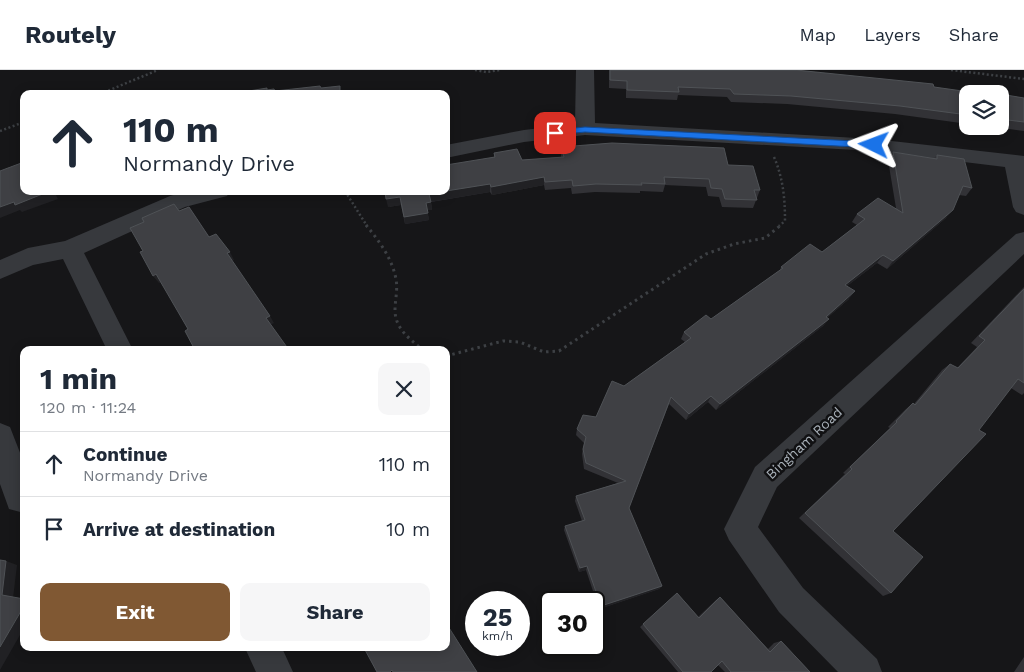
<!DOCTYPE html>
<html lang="en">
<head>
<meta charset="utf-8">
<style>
	body { margin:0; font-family:"Work Sans",sans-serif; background:#f6f6f7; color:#1f2937; height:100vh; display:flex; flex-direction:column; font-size:19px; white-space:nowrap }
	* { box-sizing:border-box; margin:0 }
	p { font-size:16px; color:#747a83 }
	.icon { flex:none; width:28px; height:28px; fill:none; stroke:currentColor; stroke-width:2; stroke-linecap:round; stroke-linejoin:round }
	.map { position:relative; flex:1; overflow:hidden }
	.side { position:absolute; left:20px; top:276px; width:430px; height:305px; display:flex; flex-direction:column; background:#fff; border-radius:10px; box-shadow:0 2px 12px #0003 }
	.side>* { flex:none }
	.top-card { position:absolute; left:20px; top:20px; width:430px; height:105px; border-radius:10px; box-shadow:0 2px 12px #0003; background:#fff; color:#1f2937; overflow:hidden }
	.controls { position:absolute; left:959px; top:15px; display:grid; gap:10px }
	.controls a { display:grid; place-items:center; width:50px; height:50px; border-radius:10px; background:#fff; box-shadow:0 2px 12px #0003; font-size:25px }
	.speed { position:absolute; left:465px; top:521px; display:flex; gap:10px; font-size:25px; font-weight:700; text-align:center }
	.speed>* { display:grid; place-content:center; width:65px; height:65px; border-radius:50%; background:#fff; box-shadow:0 2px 12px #0003; line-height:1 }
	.speed small { font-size:12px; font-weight:400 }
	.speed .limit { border:2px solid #111; border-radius:8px; background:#fff; color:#111 }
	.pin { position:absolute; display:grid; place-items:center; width:42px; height:42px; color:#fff; margin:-21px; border-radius:10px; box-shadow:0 2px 8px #0006 }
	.me { position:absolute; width:55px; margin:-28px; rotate:273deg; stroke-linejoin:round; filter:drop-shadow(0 0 4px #0008) }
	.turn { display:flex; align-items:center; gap:18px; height:105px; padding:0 20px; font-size:22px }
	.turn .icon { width:65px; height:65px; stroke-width:2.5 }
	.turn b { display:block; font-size:35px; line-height:42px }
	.round { display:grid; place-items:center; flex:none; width:52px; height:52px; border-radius:10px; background:#f6f6f7 }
	.summary { display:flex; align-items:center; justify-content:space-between; height:85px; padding:0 20px }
	h1 { font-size:30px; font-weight:700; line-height:38px }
	.primary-button { display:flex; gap:10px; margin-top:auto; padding:10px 20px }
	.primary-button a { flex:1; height:58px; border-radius:10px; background:#805833; color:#fff; font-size:20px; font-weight:700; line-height:58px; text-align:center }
	.primary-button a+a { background:#f6f6f7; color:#1f2937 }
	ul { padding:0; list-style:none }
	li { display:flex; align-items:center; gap:15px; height:65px; padding:0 20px; border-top:1px solid #e0e1e3 }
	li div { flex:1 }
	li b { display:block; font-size:19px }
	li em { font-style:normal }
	header { display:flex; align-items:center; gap:30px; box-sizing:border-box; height:70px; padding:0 25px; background:#fff; border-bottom:1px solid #e0e1e3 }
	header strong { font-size:24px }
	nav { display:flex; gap:28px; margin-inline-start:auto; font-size:18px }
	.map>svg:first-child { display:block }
</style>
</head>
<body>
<header>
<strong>Routely</strong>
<nav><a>Map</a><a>Layers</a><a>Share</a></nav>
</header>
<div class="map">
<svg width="1024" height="602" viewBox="0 0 1024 602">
	<rect width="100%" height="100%" fill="#161618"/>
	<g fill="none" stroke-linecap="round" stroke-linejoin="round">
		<path stroke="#3d4044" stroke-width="2.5" stroke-dasharray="2 2.5" stroke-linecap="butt" d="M 475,0 L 486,2 L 500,0
			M 951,0 L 1024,9
			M 100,24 L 158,0
			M 0,61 L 24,52
			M 774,87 C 783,108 785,128 785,151 L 779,156
			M 345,121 L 367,156"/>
		<path stroke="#3d4044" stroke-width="3" stroke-dasharray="2.5 4" stroke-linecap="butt" d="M 366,155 C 379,171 392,188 396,209 C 398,220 395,230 395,240 C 395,259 410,269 423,280
			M 446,286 L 503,271 L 520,272 L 544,282 L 559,281 L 706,184 L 734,174 L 765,168 L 781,155"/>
		<path fill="#37393d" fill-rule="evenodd" d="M 576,0 L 594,0 L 595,53 L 874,69 L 1024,86 L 1024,145 L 1016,142 L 1013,137 L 1005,97 L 874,81 L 585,65 L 524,72 L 446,88 L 446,75 L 524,60 L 575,54 Z
			M 187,121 L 230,121 L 227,126 L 185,137 L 84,183 L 133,280 L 107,280 L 63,189 L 33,195 L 0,209 L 0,190 L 28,178 L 65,171 L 170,126 Z
			M 1024,162 L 1024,184 L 777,417 L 758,457 L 803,518 L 877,589 L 882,602 L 838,602 L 779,542 L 729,470 L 724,459 L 755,397 L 1016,164 Z
			M 0,353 L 10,357 L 24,393 L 24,443 L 9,439 L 0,414 Z
			M 245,578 L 282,578 L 293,602 L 256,602 Z"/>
	</g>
	<path fill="#323236" d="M 609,0 L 794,0 L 982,24 L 984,21 L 999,24 L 968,24 L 968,54 L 895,44 L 787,34 L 731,32 L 727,27 L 678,25 L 677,30 L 626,28 L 626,19 L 609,18 Z
		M 1000,24 L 1024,28 L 1024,61 L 988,56 L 1000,56 Z
		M 561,77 L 728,95 L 760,120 L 753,138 L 722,137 L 719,127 L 708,126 L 706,117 L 665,115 L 663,122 L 640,121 L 640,123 L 595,122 L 572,124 L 571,118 L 545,120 L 544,115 L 492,125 L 490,122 L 431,132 L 432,140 L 427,140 L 429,150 L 405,154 L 401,135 L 388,137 L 494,87 L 494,83 L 522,90 L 561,87 Z
		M 893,82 L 934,88 L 937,85 L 972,118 L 966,126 L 959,125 L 946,148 L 887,199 L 877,193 L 847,216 L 849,229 L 827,248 L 829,249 L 823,256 L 716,340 L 708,332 L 686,350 L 669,334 L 629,438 L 662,516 L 659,519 L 599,539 L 586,500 L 579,502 L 564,460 L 565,456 L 582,451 L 575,431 L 576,426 L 618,413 L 584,399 L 582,384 L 584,373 L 576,365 L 577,359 L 596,347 L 624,316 L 685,272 L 681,269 L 684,262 L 711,249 L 780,200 L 781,197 L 822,182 L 857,155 L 852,152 L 857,144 L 896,138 L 888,90 Z
		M 1024,217 L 1024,323 L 1022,325 L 1011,318 L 893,461 L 891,523 L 883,526 L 799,448 L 845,404 L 843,403 L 890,358 L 888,357 L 906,339 L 913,333 L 914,334 L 942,300 L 950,294 L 957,298 L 977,277 L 971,273 Z
		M 677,523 L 698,547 L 716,530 L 720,527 L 768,579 L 774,573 L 781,571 L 810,602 L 725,602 L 718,595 L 711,602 L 678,602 L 640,557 Z
		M 1024,587 L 1024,602 L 1014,602 Z"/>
	<path fill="#212124" d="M 544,107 L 544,115 L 492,125 L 491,117 Z
		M 490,114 L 490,122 L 430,132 L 429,124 Z
		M 50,121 L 54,121 L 58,129 L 22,142 L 20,140 L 0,148 L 0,137 L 14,132 Z
		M 400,127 L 401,135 L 388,137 L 386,129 Z
		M 431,132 L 432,140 L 427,140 L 426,133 Z
		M 953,140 L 946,148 L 887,199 L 893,191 Z
		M 428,143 L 429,150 L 405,154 L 404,147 Z
		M 230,182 L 234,190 L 231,191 L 227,183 Z
		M 883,185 L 877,193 L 839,222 L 845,215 Z
		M 156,204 L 162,212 L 159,213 L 153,206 Z
		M 855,221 L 849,229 L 820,254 L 826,247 Z
		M 270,246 L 274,253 L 270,255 L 266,248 Z
		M 829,249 L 823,256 L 716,340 L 720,334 Z
		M 711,326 L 708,332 L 686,350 L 689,344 Z
		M 6,491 L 17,495 L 13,528 L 2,525 Z
		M 587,496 L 586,500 L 579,502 L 580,498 Z
		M 662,516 L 659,519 L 599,539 L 601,536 Z
		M 24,536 L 24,558 L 0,600 L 0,577 Z"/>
	<path fill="#3f4044" stroke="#4f5256" d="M 610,0 L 796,0 L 933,14 L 934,17 L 984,24 L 968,24 L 968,45 L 900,36 L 791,26 L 734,24 L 730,19 L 678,17 L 679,22 L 627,20 L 627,11 L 610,10 Z
		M 320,16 L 321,18 L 340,16 L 340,24 L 243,24 L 243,22 L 267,18 L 267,20 L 274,19 L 275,21 Z
		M 984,21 L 999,24 L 984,24 Z
		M 1000,24 L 1024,28 L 1024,52 L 1000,49 Z
		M 612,73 L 724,78 L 728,95 L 753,96 L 760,120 L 754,120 L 757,130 L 725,129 L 722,119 L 711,118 L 709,109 L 664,107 L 665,114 L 641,113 L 642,115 L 596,114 L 573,116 L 572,110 L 545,112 L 544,107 L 491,117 L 490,114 L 446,121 L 446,95 L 495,87 L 494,83 L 517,79 L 522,90 L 564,87 L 561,77 Z
		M 893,82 L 937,89 L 937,85 L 964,89 L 972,118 L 963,116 L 953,140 L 893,191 L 883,185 L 845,215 L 855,221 L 826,247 L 829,249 L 720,334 L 711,326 L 689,344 L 671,327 L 629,438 L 662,516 L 601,536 L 587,496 L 580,498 L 565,456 L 585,450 L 576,426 L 626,411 L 586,393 L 583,379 L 586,367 L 577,359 L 583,345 L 596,347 L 612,311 L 624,316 L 691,268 L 684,262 L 706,245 L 711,249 L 783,198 L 781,197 L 810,174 L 822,182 L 865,149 L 857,144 L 878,128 L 903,143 Z
		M 24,92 L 24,121 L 50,121 L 15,135 L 14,132 L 0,137 L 0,101 Z
		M 385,121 L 445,121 L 429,124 L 431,132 L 426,133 L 428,143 L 404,147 L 400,127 L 386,129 Z
		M 174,134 L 179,141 L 189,137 L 209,167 L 216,164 L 230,182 L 227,183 L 270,246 L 266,248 L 289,280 L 195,280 L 185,261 L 188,259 L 156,204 L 153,206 L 140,182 L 143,181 L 130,158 L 144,152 L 142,148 Z
		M 1024,219 L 1024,313 L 1018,309 L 979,360 L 986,364 L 893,461 L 923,487 L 891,523 L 805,443 L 852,399 L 850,397 L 897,352 L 896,351 L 913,333 L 915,335 L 950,294 L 958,298 L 985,270 L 979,266 Z
		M 0,490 L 6,491 L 2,525 L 24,529 L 24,536 L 0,577 Z
		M 677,523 L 699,548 L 720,527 L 770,582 L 781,571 L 810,602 L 731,602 L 722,591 L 711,602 L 683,602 L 643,554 Z
		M 446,553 L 477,602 L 393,602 L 392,600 L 390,602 L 377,602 L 364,578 L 446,578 Z"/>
	<path fill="#1a73e8" stroke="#114b97" d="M 585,57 L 874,72 L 878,75 L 874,78 L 585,62 L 555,65 L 551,63 L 555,60 Z"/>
	<g text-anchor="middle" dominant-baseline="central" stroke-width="5" stroke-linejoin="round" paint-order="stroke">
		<g font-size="14" fill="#a8b0b8" stroke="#111113">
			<text transform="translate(804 373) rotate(-43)">Bingham Road</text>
		</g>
	</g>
</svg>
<div class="controls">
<a><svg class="icon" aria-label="layers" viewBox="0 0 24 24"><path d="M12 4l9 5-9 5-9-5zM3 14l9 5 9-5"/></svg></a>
</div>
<div class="speed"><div>25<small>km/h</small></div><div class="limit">30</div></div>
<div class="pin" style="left:555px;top:63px;background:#d93025"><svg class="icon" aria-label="arrive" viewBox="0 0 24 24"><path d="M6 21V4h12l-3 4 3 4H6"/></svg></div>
<svg class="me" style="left:874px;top:75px" viewBox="-20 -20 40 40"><path d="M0-17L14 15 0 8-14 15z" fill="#1a73e8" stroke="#fff" stroke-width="4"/></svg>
<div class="top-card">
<div class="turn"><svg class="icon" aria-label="ahead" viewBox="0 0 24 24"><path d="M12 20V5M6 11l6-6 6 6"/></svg><div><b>110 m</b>Normandy Drive</div></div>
</div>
<section class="side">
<div class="summary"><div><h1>1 min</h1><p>120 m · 11:24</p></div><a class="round"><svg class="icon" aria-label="close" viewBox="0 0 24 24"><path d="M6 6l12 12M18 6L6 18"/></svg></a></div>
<ul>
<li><svg class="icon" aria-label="ahead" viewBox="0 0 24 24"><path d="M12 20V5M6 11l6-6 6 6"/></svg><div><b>Continue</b><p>Normandy Drive</p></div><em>110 m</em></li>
<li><svg class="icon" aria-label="arrive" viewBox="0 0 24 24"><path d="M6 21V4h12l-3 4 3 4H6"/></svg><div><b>Arrive at destination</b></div><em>10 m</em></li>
</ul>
<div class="primary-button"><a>Exit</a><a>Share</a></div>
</section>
</div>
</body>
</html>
